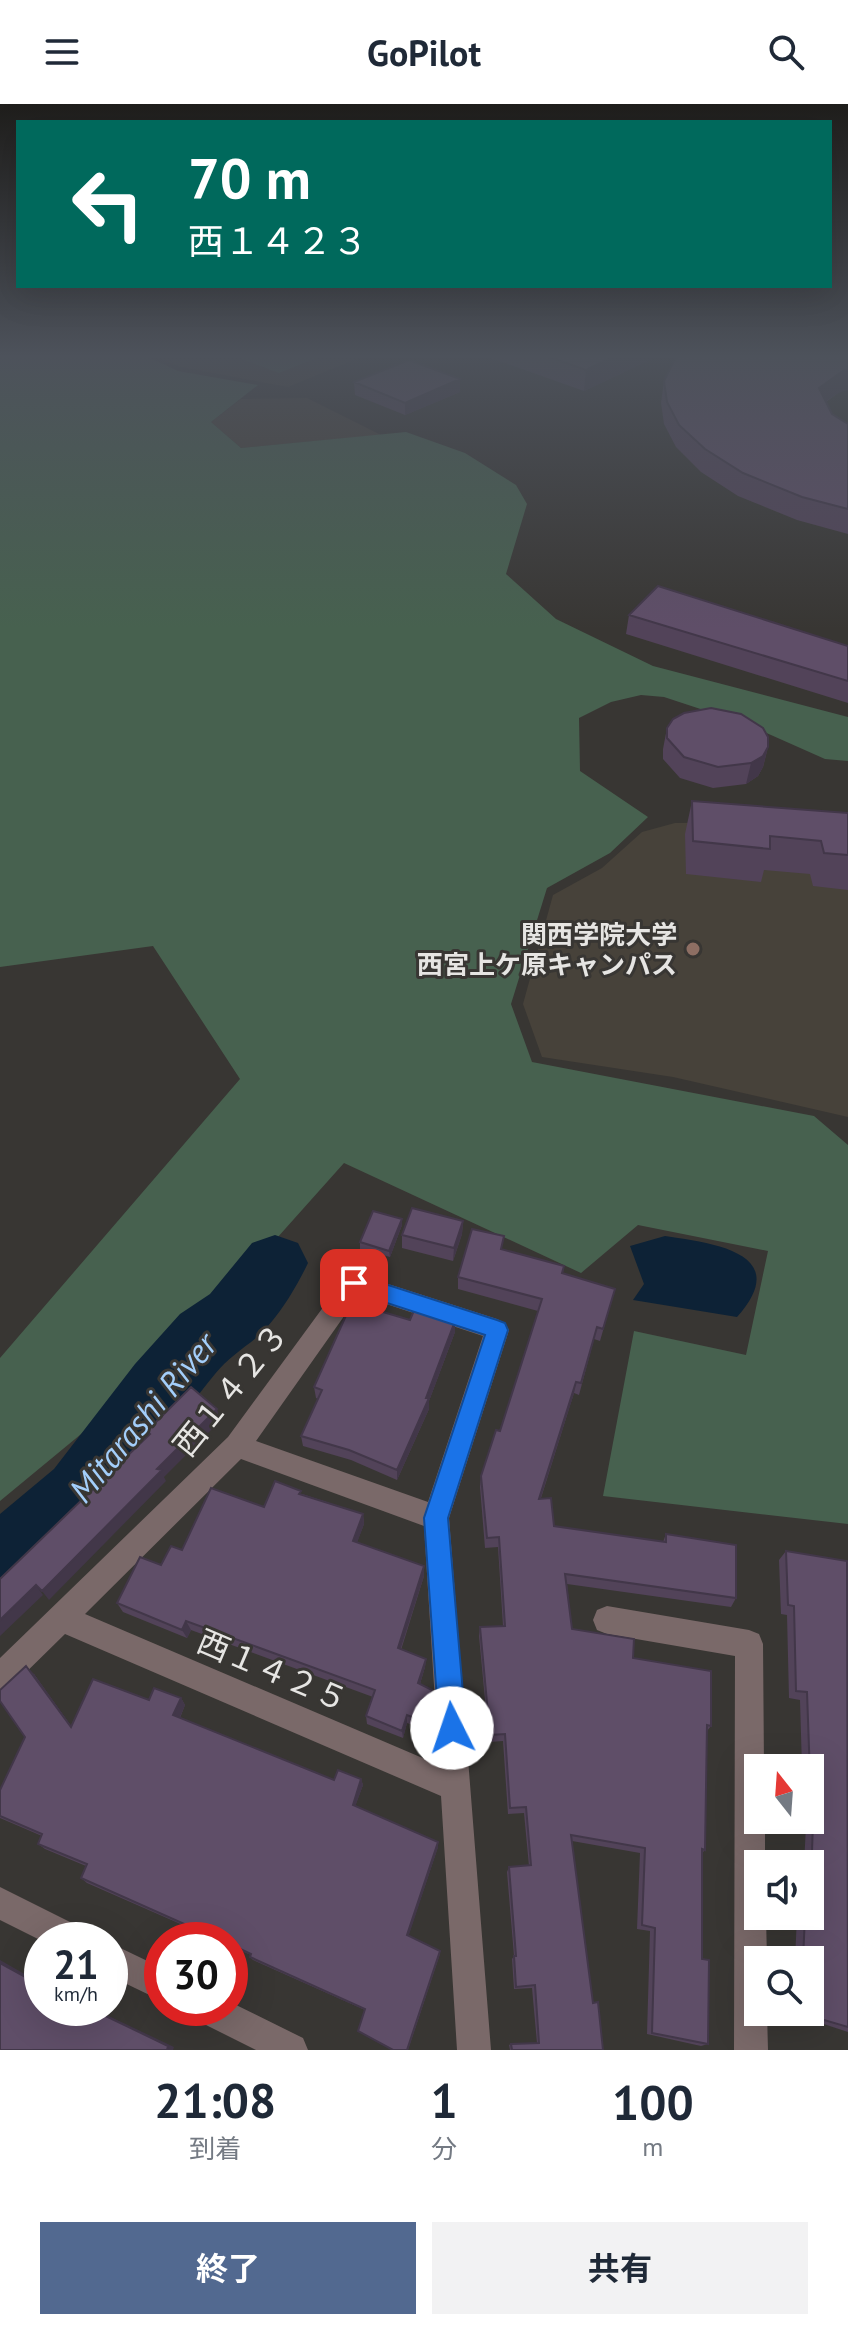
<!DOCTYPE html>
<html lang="ja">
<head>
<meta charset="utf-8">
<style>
	body { margin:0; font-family:"PT Sans","Noto Sans JP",sans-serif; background:#f2f2f3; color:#1f2937; height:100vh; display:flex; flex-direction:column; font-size:30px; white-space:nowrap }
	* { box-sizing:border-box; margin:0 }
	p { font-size:26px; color:#747a83 }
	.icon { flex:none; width:44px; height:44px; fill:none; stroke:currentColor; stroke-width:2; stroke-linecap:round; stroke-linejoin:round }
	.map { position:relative; height:1946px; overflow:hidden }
	.side { display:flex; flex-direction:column; background:#fff; flex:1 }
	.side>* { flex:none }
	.top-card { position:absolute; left:16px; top:16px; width:816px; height:168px; border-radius:0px; box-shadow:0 8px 32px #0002; background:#00695c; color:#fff; overflow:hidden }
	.needle { width:52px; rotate:343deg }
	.controls { position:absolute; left:744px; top:1650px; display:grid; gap:16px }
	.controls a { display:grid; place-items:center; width:80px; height:80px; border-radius:0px; background:#fff; box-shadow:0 8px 32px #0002; font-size:40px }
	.speed { position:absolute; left:24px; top:1818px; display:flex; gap:16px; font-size:40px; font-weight:700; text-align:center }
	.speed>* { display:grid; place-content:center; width:104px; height:104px; border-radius:50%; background:#fff; box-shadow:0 8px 32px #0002; line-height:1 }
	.speed small { font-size:20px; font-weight:400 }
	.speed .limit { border:12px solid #d22; background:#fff; color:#111 }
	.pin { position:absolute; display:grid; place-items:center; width:68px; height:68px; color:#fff; margin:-34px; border-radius:16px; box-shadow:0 4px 12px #0006 }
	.me { position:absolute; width:88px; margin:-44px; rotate:356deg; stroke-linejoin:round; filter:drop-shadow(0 0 6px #0008) }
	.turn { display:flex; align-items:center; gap:28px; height:168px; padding:0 40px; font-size:36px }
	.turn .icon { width:104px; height:104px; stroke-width:2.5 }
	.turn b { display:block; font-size:56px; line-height:68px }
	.eta { display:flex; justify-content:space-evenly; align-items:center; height:136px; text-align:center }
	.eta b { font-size:48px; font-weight:700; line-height:56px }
	.button { display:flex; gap:16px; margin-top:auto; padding:16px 40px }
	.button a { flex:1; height:92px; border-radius:0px; background:#526990; color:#fff; font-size:32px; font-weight:700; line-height:92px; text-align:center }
	.button a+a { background:#f2f2f3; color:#1f2937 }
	header { display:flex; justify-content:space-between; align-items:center; height:104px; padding:0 40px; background:#fff; font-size:36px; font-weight:700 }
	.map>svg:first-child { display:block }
</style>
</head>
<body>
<header><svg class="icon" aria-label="menu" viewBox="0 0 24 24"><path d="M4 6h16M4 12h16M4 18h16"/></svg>GoPilot<svg class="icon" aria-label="search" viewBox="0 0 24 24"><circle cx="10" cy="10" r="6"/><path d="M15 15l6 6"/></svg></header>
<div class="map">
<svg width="848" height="1946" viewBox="0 0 848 1946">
	<rect width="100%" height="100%" fill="#383633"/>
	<path fill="#47423a" d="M 155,253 L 361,253 L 288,283 L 181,263 Z
		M 307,294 L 381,331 L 241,344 L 211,318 L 241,295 Z
		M 848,717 L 848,1013 L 673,973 L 542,953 L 523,900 L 553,791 L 602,764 L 642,728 L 675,719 Z"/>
	<path fill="#47614f" d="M 0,253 L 148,253 L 178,267 L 258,281 L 211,318 L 241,344 L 406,328 L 465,349 L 516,381 L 527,400 L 506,470 L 556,515 L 653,562 L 848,613 L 848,657 L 825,655 L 746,620 L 664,593 L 641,591 L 611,598 L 579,614 L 580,667 L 648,713 L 610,749 L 547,784 L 511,900 L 532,958 L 814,1012 L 848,1041 L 848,1420 L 603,1392 L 634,1227 L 746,1251 L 768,1147 L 638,1121 L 581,1169 L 344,1059 L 161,1264 L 0,1397 L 0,1254 L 240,975 L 153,842 L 0,863 Z
		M 237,253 L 319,253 L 279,269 Z"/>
	<path fill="#0d2236" d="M 665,1132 C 713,1139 794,1149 737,1213 L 633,1196 L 644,1180 L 630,1142 Z"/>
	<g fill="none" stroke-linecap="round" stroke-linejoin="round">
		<path fill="#0d2236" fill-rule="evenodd" d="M 275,1131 L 298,1139 L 308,1159 C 296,1184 277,1216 256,1234 C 241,1246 227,1255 215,1270 C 151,1347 95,1459 0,1499 L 0,1410 L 54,1365 L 135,1260 L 180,1210 L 210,1190 L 252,1139 Z"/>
		<path fill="#7a6969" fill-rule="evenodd" d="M 354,1169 L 497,1215 L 505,1219 L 509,1226 L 449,1414 L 491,1946 L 457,1946 L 441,1692 L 65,1530 L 10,1584 L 0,1588 L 0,1554 L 228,1333 L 346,1172 ZM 359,1191 L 483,1232 L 428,1398 L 256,1337 ZM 241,1355 L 424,1422 L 439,1661 L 85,1510 Z
			M 607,1502 L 749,1526 L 759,1530 L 763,1540 L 764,1664 L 758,1664 L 758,1716 L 765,1716 L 765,1760 L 758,1760 L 758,1812 L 766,1812 L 767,1856 L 758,1856 L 758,1908 L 767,1908 L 768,1946 L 734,1946 L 735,1552 L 607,1530 L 597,1526 L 593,1516 L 597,1506 Z
			M 0,1783 L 84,1825 L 89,1836 L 42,1837 L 0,1816 Z
			M 110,1839 L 162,1864 L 162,1897 L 110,1872 Z
			M 230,1898 L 303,1934 L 308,1946 L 256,1946 L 196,1916 L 192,1904 L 230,1904 Z"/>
	</g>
	<path fill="#524359" d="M 488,253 L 656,253 L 584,287 Z
		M 664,277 L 838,289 L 826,298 L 832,310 L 848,320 L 848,430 L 797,416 L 738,392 L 701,368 L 676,343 L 664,320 L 661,299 Z
		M 354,278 L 460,288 L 405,311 L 355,291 Z
		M 629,511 L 848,542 L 848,599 L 626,530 Z
		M 667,624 L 768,643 L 763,663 L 758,672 L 746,680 L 713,684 L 680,674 L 663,655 L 663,645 Z
		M 692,697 L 848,709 L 848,786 L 813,782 L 810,770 L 764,766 L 761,778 L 686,770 L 685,730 Z
		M 463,1117 L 462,1130 L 453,1157 L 402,1144 L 402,1131 Z
		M 402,1121 L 390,1153 L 360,1145 L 360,1138 Z
		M 564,1162 L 563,1169 L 615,1185 L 600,1237 L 594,1235 L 579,1291 L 574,1289 L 541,1394 L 554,1422 L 663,1438 L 666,1430 L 736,1494 L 731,1503 L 567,1480 L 572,1525 L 633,1554 L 711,1622 L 707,1627 L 705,1746 L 702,1749 L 702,1855 L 708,1940 L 701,1942 L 647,1930 L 650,1827 L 637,1825 L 640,1749 L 572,1737 L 593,1899 L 603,1946 L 510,1946 L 509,1941 L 511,1940 L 537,1939 L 532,1884 L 514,1885 L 512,1855 L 514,1852 L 507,1768 L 509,1763 L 529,1762 L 524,1709 L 508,1710 L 503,1637 L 489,1638 L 479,1532 L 480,1523 L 503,1522 L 498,1443 L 485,1444 L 480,1383 L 481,1372 L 500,1327 L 538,1207 L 458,1185 L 458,1173 Z
		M 352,1208 L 410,1216 L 455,1228 L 429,1297 L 429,1305 L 397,1376 L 351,1356 L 303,1342 L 301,1332 L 318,1295 L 316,1294 L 314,1283 Z
		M 302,1390 L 363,1410 L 364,1420 L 357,1438 L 424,1472 L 401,1546 L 426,1555 L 425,1563 L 420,1580 L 432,1593 L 422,1624 L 407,1619 L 403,1634 L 367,1620 L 366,1612 L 373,1593 L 191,1526 L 187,1534 L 123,1508 L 117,1499 L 182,1446 L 264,1403 Z
		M 786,1447 L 848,1469 L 848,1928 L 793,1910 L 793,1908 L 810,1908 L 810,1856 L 795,1856 L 797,1812 L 810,1812 L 810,1760 L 804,1760 L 806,1722 L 797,1720 L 797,1716 L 810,1716 L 810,1664 L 802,1664 L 800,1596 L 789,1594 L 787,1511 L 781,1510 L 779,1456 Z
		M 34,1570 L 71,1622 L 149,1596 L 181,1594 L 185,1601 L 180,1614 L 334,1676 L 361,1675 L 363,1681 L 355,1702 L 438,1743 L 408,1832 L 440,1847 L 440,1850 L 408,1946 L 392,1946 L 359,1928 L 358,1927 L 365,1906 L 253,1856 L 250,1853 L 251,1851 L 230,1842 L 230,1836 L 217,1836 L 87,1779 L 81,1774 L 86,1762 L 45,1745 L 38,1740 L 42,1732 L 0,1714 L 0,1686 L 25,1633 Z"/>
	<path fill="#423749" d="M 613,253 L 656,253 L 584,287 L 586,266 Z
		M 848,266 L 848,286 L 838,289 L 813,306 L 819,284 L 843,267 Z
		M 460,275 L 460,288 L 405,311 L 405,299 Z
		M 768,643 L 763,663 L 758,672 L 746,680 L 751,659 Z
		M 402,1115 L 402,1121 L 390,1153 L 389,1147 Z
		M 463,1117 L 462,1130 L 453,1157 L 454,1144 Z
		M 455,1217 L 455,1228 L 429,1297 L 429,1305 L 397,1376 L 397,1366 Z
		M 576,1278 L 574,1289 L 537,1405 L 539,1395 Z
		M 217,1305 L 220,1317 L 164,1373 L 166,1377 L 49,1496 L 42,1487 L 157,1365 Z
		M 363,1410 L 364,1420 L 354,1447 L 353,1437 Z
		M 424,1462 L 424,1472 L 398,1553 L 398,1544 Z
		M 36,1481 L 43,1491 L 0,1532 L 0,1516 Z
		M 186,1517 L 191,1526 L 187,1534 L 182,1526 Z
		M 426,1555 L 425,1563 L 418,1587 L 418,1579 Z
		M 26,1562 L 34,1570 L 77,1630 L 71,1623 Z
		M 432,1586 L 432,1593 L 422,1624 L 422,1617 Z
		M 181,1594 L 185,1601 L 178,1618 L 173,1611 Z
		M 407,1611 L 407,1619 L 403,1634 L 402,1627 Z
		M 361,1675 L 363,1681 L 354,1706 L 353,1701 Z
		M 438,1738 L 438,1743 L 408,1834 L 407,1831 Z
		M 0,1856 L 42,1880 L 42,1882 L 0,1859 Z
		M 89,1904 L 95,1904 L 94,1905 L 174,1943 L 173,1946 L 167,1946 Z"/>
	<path fill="#5f4e68" stroke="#423749" stroke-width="2" d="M 549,253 L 613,253 L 586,266 Z
		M 676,253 L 848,253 L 848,266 L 843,267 L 819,284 L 832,310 L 848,320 L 848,405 L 802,393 L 743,369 L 705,345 L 679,321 L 667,298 L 664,277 Z
		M 409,256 L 460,275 L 405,299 L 354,278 Z
		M 658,482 L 848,542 L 848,577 L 629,511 Z
		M 711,604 L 741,610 L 763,624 L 768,633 L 768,643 L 763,652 L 751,659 L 718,663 L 684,653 L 667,634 L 667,624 L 673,615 L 684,609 Z
		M 692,697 L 848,709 L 848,751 L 824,749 L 821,737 L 770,732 L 770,745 L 693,737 Z
		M 412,1104 L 463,1117 L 454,1144 L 402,1131 Z
		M 373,1107 L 402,1115 L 389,1147 L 360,1138 Z
		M 472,1125 L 504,1132 L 501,1145 L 564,1162 L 562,1169 L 615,1185 L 603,1225 L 597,1223 L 581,1279 L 576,1278 L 539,1395 L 551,1394 L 554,1422 L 666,1438 L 666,1430 L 736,1441 L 736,1494 L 565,1470 L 572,1525 L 634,1535 L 633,1554 L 711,1567 L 711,1622 L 707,1621 L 705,1746 L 702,1745 L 702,1855 L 709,1856 L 708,1940 L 652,1929 L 655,1824 L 642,1821 L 645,1744 L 571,1731 L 593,1899 L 598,1898 L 603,1946 L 512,1946 L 511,1940 L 539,1939 L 535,1881 L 516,1883 L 514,1852 L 516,1852 L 509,1763 L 531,1761 L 526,1703 L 510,1704 L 505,1630 L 490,1631 L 480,1523 L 505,1522 L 499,1433 L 487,1434 L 481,1372 L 496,1326 L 500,1327 L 542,1195 L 458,1173 Z
		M 356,1200 L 410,1216 L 415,1204 L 455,1217 L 426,1294 L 429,1294 L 397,1366 L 349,1346 L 301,1332 L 322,1286 L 314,1283 L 348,1207 L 352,1208 Z
		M 191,1283 L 217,1305 L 157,1365 L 162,1366 L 42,1487 L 36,1481 L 0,1516 L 0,1475 L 150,1330 L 147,1327 Z
		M 275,1377 L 301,1387 L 299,1390 L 363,1410 L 353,1437 L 424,1462 L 398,1544 L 426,1555 L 418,1579 L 432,1586 L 422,1617 L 407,1611 L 402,1627 L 366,1612 L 375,1586 L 186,1517 L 182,1526 L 117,1499 L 140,1453 L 161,1461 L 171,1442 L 182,1446 L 211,1384 L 264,1403 Z
		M 786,1447 L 847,1457 L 848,1923 L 800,1909 L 810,1908 L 810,1856 L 803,1856 L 805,1812 L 810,1812 L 810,1809 L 813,1717 L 810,1716 L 810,1672 L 807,1588 L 796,1587 L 794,1502 L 788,1501 Z
		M 26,1562 L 71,1623 L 93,1575 L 149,1596 L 154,1584 L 181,1594 L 173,1611 L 334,1676 L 338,1666 L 361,1675 L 353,1701 L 438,1738 L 407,1831 L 440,1847 L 407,1946 L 393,1946 L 358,1927 L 365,1905 L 250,1853 L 251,1850 L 230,1840 L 230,1836 L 220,1836 L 81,1774 L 87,1760 L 38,1740 L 42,1730 L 0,1712 L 0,1686 L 25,1633 L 0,1597 L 0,1586 Z
		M 0,1859 L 42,1882 L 42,1904 L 89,1904 L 168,1942 L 167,1946 L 0,1946 Z"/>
	<linearGradient id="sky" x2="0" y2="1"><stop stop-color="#1f1e1c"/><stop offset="0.48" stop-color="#4d525b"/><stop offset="1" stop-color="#4d525b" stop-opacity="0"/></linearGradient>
	<rect width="848" height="525" fill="url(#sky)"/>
	<path fill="#1a73e8" stroke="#114b97" stroke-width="2" d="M 354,1170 L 497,1216 L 505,1219 L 508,1226 L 448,1414 L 466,1624 L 462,1633 L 452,1637 L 443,1633 L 439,1624 L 424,1414 L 485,1231 L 347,1186 L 344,1179 L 347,1173 Z"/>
	<circle fill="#8d6e63" stroke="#383633" stroke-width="3" cx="693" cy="845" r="8"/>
	<g text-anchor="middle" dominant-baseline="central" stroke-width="6" stroke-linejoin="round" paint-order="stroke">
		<g font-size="26" font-weight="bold" fill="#e6e5e3" stroke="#383633" text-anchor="end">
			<text x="677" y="830">関西学院大学<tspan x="677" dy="30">西宮上ケ原キャンパス</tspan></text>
		</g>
		<g font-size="32" fill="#e6e5e3" stroke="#383633">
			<text transform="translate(230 1285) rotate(-51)">西１４２３</text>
			<text transform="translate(273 1566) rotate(23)">西１４２５</text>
		</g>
		<g font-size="34" font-style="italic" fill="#a3cefa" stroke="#383633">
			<text transform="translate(142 1313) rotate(-50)">Mitarashi River</text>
		</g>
	</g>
</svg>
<div class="controls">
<a><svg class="needle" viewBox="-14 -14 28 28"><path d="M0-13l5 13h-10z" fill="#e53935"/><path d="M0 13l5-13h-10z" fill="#747a83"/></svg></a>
<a><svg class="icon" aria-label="sound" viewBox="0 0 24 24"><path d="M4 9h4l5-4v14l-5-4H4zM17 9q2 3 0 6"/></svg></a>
<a><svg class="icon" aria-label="search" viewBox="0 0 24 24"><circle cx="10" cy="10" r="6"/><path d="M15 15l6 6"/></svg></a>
</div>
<div class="speed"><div>21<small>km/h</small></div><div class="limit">30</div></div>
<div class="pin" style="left:354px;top:1179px;background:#d93025"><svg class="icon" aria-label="arrive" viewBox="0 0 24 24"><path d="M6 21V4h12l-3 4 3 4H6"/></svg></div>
<svg class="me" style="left:452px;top:1624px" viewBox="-20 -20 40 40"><circle r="19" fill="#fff"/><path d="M0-13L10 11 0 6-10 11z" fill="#1a73e8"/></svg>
<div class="top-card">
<div class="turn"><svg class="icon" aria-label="left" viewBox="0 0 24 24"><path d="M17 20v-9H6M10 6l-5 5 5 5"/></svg><div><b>70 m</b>西１４２３</div></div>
</div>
</div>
<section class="side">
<div class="eta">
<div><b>21:08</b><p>到着</p></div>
<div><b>1</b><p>分</p></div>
<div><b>100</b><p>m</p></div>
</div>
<div class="button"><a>終了</a><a>共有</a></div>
</section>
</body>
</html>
